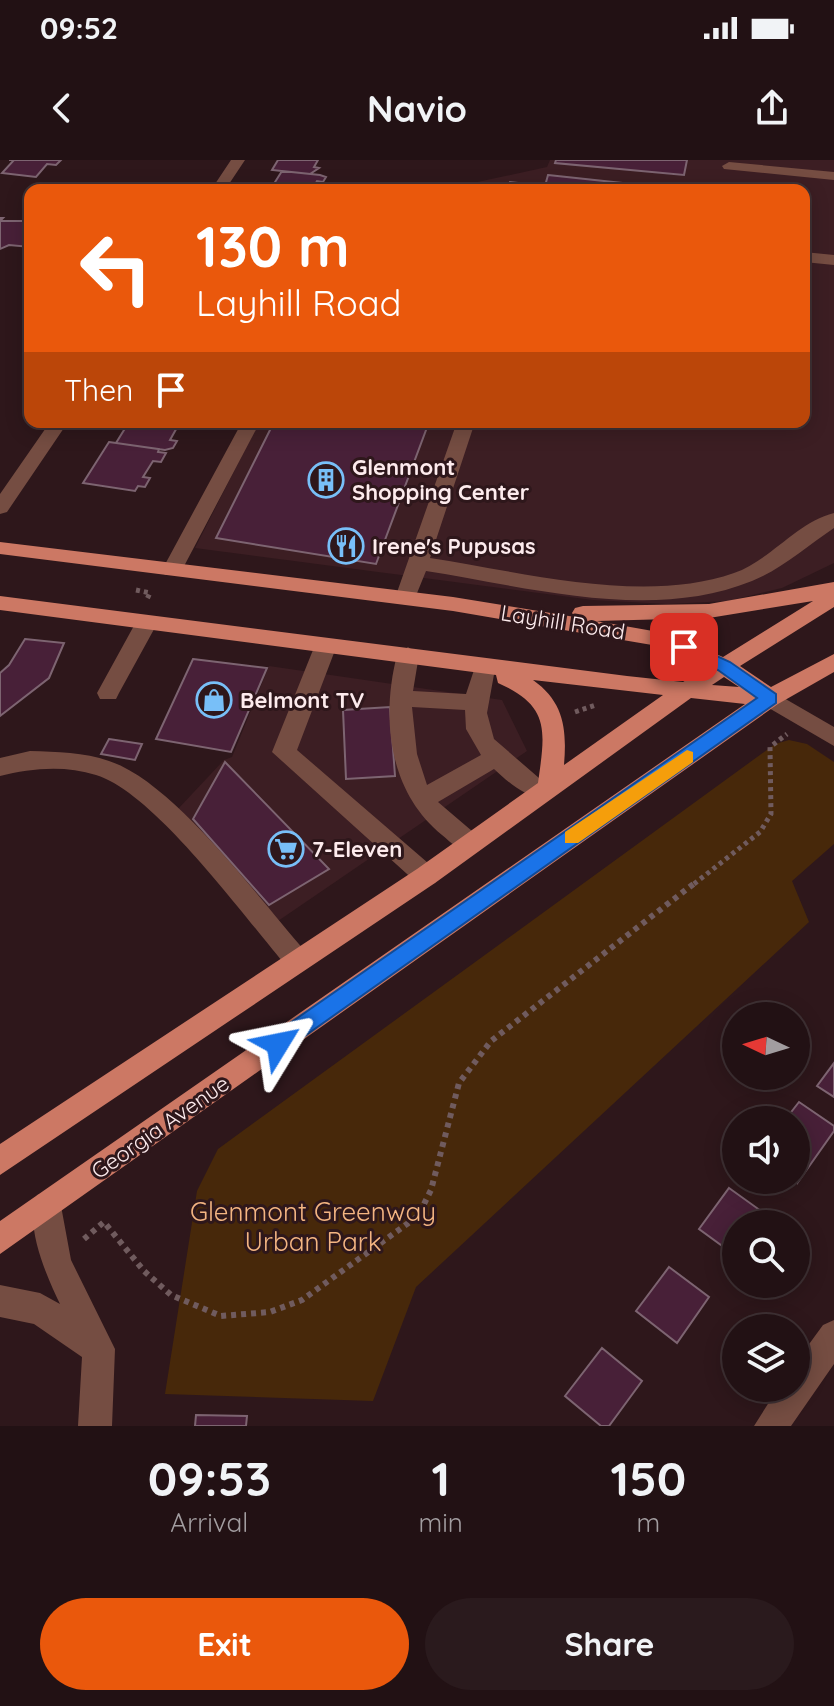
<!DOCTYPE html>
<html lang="en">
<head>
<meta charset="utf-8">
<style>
	body { margin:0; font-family:Quicksand,sans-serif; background:#2a1a1d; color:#f1f3f6; height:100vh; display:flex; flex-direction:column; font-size:30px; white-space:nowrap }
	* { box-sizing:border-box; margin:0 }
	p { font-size:26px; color:#a29da0 }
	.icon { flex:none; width:44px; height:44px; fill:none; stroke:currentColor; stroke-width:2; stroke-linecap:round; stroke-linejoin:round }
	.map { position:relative; height:1266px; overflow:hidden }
	.drawer { display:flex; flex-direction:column; background:#221114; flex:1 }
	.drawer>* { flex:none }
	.banner { position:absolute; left:24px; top:24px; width:786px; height:244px; border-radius:16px; box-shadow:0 4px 20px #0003,0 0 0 2px #3f3134; background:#ea580c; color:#fff; overflow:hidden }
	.needle { width:52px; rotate:274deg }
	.buttons { position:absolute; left:722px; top:842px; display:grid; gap:16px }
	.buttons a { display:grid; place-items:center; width:88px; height:88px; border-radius:50%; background:#221114; box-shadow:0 4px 20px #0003,0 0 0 2px #3f3134; font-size:40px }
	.pin { position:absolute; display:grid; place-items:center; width:68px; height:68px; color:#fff; margin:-34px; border-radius:16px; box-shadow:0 4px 12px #0006 }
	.me { position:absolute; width:88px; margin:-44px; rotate:55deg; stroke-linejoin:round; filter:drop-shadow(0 0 6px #0008) }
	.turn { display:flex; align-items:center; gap:28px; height:168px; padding:0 40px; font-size:36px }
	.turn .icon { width:104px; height:104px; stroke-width:2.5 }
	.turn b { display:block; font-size:56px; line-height:68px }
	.then { display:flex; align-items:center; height:76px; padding:0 40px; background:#0003; gap:16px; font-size:30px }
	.eta { display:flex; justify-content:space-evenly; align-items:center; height:136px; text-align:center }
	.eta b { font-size:48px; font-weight:700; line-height:56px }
	.cta { display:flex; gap:16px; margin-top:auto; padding:16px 40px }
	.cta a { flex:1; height:92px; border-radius:48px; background:#ea580c; color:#fff; font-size:32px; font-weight:700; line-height:92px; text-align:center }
	.cta a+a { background:#2a1a1d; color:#f1f3f6 }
	.status { display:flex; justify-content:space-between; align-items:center; height:56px; padding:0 40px; background:#221114; direction:ltr }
	.status svg { height:22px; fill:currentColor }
	header { display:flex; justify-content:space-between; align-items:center; height:104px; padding:0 40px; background:#221114; font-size:36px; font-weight:700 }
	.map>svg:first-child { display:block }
</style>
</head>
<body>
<div class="status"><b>09:52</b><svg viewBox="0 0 49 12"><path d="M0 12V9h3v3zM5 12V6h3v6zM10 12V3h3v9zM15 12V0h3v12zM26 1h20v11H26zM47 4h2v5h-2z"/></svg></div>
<header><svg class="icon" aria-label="back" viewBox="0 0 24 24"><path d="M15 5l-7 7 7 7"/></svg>Navio<svg class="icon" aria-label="share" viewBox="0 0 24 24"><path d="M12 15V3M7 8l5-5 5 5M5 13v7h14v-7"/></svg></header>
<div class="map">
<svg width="834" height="1266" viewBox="0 0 834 1266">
	<rect width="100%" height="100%" fill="#2e171b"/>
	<path fill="#3c1e23" d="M 550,0 L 834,0 L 834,403 L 782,428 L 728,441 L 668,444 L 593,440 L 195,388 L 259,262 L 804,262 L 804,30 L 440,30 L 547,7 Z
		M 269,506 L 502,540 L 527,591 L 278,761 L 178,649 L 224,600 L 232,597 Z"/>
	<path fill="#47280a" d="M 789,580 L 807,584 L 834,602 L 834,684 L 792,721 L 809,762 L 416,1127 L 373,1241 L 165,1234 L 197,1031 L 218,989 L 775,584 Z"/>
	<path fill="#482038" stroke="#7d6471" stroke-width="2" d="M 9,0 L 61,0 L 56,5 L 47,4 L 36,17 L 2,13 L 14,0 Z
		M 278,0 L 318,0 L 314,7 L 319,8 L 310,14 L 272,10 Z
		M 556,0 L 687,0 L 684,15 L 555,3 Z
		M 282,11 L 320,15 L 326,17 L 323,22 L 317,21 L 312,30 L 270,30 Z
		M 548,15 L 688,30 L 508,30 L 510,22 L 545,26 Z
		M 0,58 L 3,58 L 0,61 L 28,61 L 25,66 L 30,67 L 30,87 L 9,85 L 0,89 Z
		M 129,262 L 189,262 L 179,264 L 170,280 L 177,281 L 173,288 L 165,290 L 116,283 Z
		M 274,262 L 429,262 L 376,404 L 216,378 Z
		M 109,282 L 159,289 L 158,292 L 166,293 L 161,302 L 153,301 L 143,317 L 150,318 L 145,327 L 138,326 L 135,331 L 83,323 Z
		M 25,479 L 64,483 L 49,518 L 0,556 L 0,513 L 9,505 Z
		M 193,499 L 267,508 L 231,592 L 156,579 Z
		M 390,547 L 395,616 L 346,619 L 343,550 Z
		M 109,579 L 142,584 L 135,600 L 101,594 Z
		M 225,602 L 329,709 L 269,745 L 193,659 Z
		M 834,903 L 834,937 L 817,926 Z
		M 799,942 L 834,966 L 834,971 L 798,1022 L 796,960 L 785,960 Z
		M 729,1028 L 768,1056 L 763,1064 L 736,1064 L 736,1096 L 699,1069 Z
		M 669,1107 L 709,1137 L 677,1183 L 636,1151 Z
		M 602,1188 L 642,1221 L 609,1266 L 601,1266 L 565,1236 Z
		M 196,1255 L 247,1256 L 246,1266 L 195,1266 Z"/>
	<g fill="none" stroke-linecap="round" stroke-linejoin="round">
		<path stroke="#705b5e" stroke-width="5" stroke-dasharray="4 4" stroke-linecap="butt" d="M 136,430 L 150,433 L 147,439
			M 575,552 L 596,545
			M 694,724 L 760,672 L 771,654 L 770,587 L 787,574"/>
		<path stroke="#705b5e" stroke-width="6" stroke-dasharray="5 5" stroke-linecap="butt" d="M 84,1079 L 104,1062 L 144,1111 L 171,1135 L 221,1156 L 270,1152 L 302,1140 L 418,1056 L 431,1030 L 459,923 L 491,881 L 696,722"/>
		<path fill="#754d42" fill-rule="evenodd" d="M 231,0 L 245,0 L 225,30 L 211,30 Z
			M 729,2 L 834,12 L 834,20 L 724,9 L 722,6 Z
			M 804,92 L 834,95 L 834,105 L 804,102 Z
			M 50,262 L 68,262 L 7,352 L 0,354 L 0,334 Z
			M 242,262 L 260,262 L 182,410 L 179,415 L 165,415 L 162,410 Z
			M 457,262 L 475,262 L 430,398 C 523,412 643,445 734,413 C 771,400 797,362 834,353 L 834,368 C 807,386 782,409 752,421 C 651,462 529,427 426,411 L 413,443 L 399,443 L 395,438 Z
			M 147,455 L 158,462 L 119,533 L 116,539 L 100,539 L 97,533 L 136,462 Z
			M 326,478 L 337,485 L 297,590 L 435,709 L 439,716 L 435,723 L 426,726 L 417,723 L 272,592 L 315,485 Z
			M 408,487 L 419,495 L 413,531 L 466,534 L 476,504 L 492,504 L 495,509 L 487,553 L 494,579 L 554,631 L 550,637 C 531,643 508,622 494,609 L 438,642 L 479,677 L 482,684 L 479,691 C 463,696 454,685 442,675 C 388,631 381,557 397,495 ZM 412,547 L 465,550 L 466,569 L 481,595 L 427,625 L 417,594 Z
			M 770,530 L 834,567 L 834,586 L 762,544 L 759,538 L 762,532 Z
			M 30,591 C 57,592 84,592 109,601 C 174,622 259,739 306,792 L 310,800 L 306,808 L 297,811 L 288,808 C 245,758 155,633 96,615 C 65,605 31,608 0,616 L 0,598 Z
			M 48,1031 L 59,1035 L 71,1100 L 115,1189 L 112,1266 L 78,1266 L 82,1197 L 34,1164 L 0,1157 L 0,1125 L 40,1133 L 60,1144 C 46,1115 24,1065 37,1035 Z
			M 834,1160 L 834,1204 L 791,1266 L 754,1266 L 778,1228 L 796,1228 L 796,1202 L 823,1165 Z"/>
		<path fill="#cc7864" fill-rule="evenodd" d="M 0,382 L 453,437 L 575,457 L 572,453 L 575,448 L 583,446 L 709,444 L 834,422 L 834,447 L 740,506 L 771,527 L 834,494 L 834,512 L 778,544 L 0,1094 L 0,1061 L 745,544 L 691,538 L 435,723 L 0,1015 L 0,984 L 417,709 L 538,623 C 545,572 551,546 498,523 L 496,515 L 0,450 L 0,436 L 627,516 L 683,522 L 706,507 L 658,486 L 453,451 L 0,394 ZM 813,441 L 723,497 L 670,474 L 596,461 L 709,458 ZM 724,517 L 739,527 L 712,525 ZM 533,520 L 663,535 L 564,605 C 567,569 564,542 533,520 Z"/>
	</g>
	<path fill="#1a73e8" stroke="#114b97" stroke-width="2" d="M 684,481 L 730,502 L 776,534 L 776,543 L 285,890 L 270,890 L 267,884 L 270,877 L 757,538 L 718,510 L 678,491 L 678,483 Z"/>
	<path fill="#f59e0b" d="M 687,590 L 693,592 L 693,602 L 578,683 L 565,683 L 565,672 Z"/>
	<defs>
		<symbol id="building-ring" viewBox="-11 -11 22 22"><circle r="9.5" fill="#2e171b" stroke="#78bff8" stroke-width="1.5"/><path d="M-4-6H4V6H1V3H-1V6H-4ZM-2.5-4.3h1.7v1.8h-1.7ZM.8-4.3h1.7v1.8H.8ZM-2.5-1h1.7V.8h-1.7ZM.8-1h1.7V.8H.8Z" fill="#78bff8"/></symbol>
		<symbol id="restaurant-ring" viewBox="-11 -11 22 22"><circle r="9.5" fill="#2e171b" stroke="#78bff8" stroke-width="1.5"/><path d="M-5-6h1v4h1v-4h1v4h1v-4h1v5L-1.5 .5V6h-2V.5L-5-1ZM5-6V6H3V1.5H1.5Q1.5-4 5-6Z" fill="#78bff8"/></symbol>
		<symbol id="shop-ring" viewBox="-11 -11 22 22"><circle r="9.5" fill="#2e171b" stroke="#78bff8" stroke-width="1.5"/><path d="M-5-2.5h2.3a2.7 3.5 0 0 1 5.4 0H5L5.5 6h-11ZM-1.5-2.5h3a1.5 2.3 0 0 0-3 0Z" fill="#78bff8"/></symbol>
		<symbol id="supermarket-ring" viewBox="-11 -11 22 22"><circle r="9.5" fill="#2e171b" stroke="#78bff8" stroke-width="1.5"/><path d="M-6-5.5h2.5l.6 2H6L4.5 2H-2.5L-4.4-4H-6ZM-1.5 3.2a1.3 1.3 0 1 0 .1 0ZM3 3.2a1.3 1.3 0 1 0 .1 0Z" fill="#78bff8"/></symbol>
	</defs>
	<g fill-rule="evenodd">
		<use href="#building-ring" x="306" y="300" width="40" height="40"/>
		<use href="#restaurant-ring" x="326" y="366" width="40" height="40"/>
		<use href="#shop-ring" x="194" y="520" width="40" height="40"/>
		<use href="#supermarket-ring" x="266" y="669" width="40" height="40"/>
	</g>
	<g text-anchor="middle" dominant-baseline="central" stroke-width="6" stroke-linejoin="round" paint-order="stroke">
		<g font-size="22" font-weight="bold" fill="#fdebed" stroke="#2e171b" text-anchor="start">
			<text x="352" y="307">Glenmont<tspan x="352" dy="25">Shopping Center</tspan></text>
			<text x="372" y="386">Irene's Pupusas</text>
			<text x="240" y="540">Belmont TV</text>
			<text x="312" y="689">7-Eleven</text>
		</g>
		<g font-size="22" fill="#fdebed" stroke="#2e171b">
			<text transform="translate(563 462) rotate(9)">Layhill Road</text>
			<text transform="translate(160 967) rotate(-35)">Georgia Avenue</text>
		</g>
		<g font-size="26" fill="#f4b582" stroke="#2e171b">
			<text x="313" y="1051">Glenmont Greenway<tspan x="313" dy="30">Urban Park</tspan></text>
		</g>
	</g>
</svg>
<div class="buttons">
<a><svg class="needle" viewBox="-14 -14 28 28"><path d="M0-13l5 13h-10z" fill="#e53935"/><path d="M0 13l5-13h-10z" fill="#a29da0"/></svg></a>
<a><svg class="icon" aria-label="sound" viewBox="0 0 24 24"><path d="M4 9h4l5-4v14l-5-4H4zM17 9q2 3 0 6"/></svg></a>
<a><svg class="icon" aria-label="search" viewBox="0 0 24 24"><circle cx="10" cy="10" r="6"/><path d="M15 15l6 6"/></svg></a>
<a><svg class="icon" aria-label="layers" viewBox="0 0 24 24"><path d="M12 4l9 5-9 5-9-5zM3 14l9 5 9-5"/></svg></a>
</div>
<div class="pin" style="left:684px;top:487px;background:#d93025"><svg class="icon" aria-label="arrive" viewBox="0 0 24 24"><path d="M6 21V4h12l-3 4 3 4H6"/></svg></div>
<svg class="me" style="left:278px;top:884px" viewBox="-20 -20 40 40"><path d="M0-17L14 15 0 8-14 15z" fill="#1a73e8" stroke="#fff" stroke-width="4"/></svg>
<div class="banner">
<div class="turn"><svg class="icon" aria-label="left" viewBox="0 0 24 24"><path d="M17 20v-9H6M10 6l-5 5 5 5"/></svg><div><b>130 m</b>Layhill Road</div></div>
<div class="then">Then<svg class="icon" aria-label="arrive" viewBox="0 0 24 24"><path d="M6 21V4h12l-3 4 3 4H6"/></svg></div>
</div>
</div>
<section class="drawer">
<div class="eta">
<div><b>09:53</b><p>Arrival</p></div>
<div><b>1</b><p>min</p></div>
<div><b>150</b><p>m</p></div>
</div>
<div class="cta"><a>Exit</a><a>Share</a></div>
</section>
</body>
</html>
